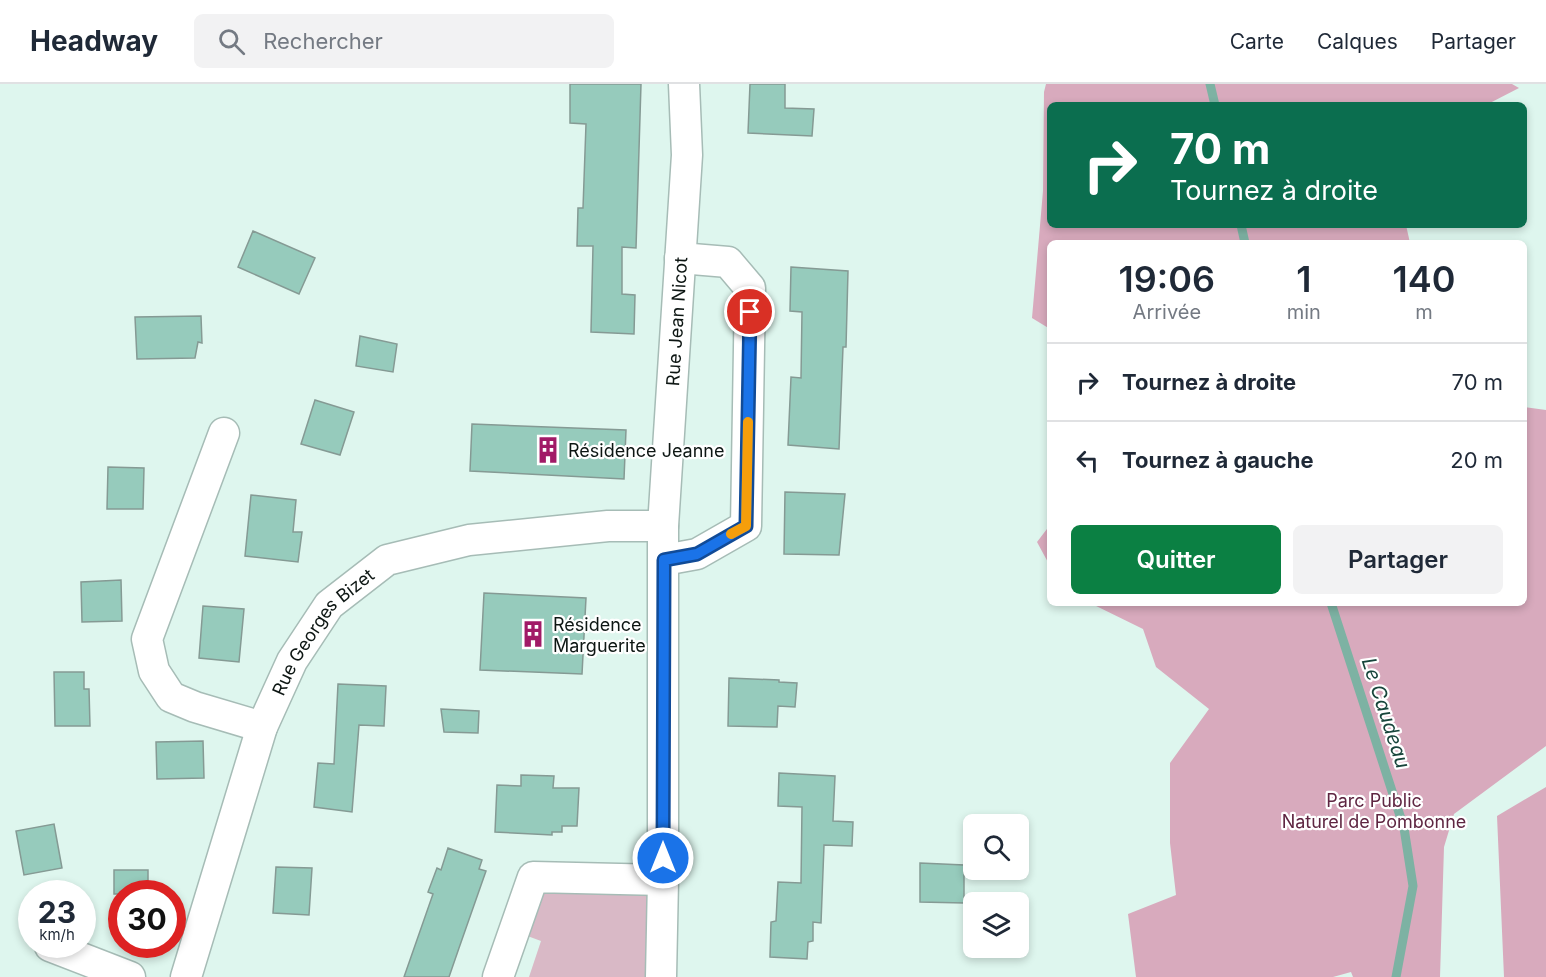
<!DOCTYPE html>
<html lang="fr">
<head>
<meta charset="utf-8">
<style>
	body { margin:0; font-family:Inter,sans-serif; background:#f2f2f3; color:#1f2937; height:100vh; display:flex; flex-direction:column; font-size:22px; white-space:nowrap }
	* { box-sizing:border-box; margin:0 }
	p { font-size:20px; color:#747a83 }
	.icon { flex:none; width:33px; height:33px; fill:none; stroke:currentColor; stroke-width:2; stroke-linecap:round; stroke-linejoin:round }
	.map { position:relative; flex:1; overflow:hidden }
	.side { position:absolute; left:1047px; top:156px; width:480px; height:366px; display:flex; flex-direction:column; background:#fff; border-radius:9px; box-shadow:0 3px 9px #0003 }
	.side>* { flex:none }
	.guide { position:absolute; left:1047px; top:18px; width:480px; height:126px; border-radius:9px; box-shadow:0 3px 9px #0003; background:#0b6e4f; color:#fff; overflow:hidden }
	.controls { position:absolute; left:963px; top:730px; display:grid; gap:12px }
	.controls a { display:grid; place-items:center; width:66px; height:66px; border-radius:9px; background:#fff; box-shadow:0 3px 9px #0003; font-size:30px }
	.speed { position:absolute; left:18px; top:796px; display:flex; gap:12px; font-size:30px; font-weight:700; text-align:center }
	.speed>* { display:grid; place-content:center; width:78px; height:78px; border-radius:50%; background:#fff; box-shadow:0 3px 9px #0003; line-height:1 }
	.speed small { font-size:15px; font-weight:400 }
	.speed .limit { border:9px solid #d22; background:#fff; color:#111 }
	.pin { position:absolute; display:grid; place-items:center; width:51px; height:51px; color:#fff; margin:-26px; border:3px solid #fff; border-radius:50%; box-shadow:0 2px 6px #0007 }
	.me { position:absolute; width:66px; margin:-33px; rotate:0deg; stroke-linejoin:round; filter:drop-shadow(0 0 4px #0008) }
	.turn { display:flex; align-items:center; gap:21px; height:126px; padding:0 24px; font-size:27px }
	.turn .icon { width:78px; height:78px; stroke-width:2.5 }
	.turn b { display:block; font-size:42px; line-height:51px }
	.eta { display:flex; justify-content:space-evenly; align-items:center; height:102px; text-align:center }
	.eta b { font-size:36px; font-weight:600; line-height:42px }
	.button { display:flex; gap:12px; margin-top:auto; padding:12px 24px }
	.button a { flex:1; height:69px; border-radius:9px; background:#0b8043; color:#fff; font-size:24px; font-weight:600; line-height:69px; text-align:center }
	.button a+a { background:#f2f2f3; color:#1f2937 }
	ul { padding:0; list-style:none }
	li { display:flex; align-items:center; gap:18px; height:78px; padding:0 24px; border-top:2px solid #e0e1e3 }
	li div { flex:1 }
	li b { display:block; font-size:22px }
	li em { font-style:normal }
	header { display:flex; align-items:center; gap:36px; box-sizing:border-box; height:84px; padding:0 30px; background:#fff; border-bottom:2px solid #e0e1e3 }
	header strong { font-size:28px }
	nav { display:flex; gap:33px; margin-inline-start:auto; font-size:21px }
	.search { width:420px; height:54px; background:#f2f2f3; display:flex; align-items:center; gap:15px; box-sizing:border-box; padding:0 21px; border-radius:9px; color:#747a83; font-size:22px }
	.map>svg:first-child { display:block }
</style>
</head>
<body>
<header>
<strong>Headway</strong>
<div class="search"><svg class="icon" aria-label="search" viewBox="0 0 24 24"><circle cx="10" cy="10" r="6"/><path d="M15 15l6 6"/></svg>Rechercher</div>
<nav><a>Carte</a><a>Calques</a><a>Partager</a></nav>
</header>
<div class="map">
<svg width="1546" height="893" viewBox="0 0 1546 893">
	<rect width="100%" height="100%" fill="#def6ee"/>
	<path fill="#d9b9c6" d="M 540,804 L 650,808 L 648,893 L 529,893 L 541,857 L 522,850 Z"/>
	<path fill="#d8aabd" d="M 1046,0 L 1512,0 L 1519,4 L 1486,21 L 1050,21 L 1050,141 L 1406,141 L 1410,159 L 1050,159 L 1050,245 L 1032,234 L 1043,107 L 1044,8 Z
		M 1524,323 L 1546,326 L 1546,662 L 1454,730 L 1444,763 L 1440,893 L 1353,893 L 1351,888 L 1333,893 L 1136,893 L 1128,830 L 1176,811 L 1170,759 L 1170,679 L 1209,625 L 1156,583 L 1143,545 L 1090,519 L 1524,519 Z
		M 1050,441 L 1050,482 L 1037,458 Z
		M 1546,703 L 1546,893 L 1504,893 L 1497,732 Z"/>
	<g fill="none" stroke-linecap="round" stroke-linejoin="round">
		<path stroke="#7db2a3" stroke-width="9" d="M 1210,0 L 1215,21
			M 1241,141 L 1245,159
			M 1331,519 L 1404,744 L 1413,802 L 1396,893"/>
	</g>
	<path fill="#96cbbc" stroke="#859a94" stroke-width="1.5" d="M 570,0 L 641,0 L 636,164 L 622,163 L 622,210 L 635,211 L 634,250 L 591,248 L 593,162 L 577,162 L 578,124 L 583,124 L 586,40 L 570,39 Z
		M 750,0 L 785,0 L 785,24 L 814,25 L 812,52 L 748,49 Z
		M 253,147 L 315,174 L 299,210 L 238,183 Z
		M 791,183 L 848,187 L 846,263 L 843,263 L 839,365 L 788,361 L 791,293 L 801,294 L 802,228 L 790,227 Z
		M 201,232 L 202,259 L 198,258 L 195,274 L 137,275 L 135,233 Z
		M 360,252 L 397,260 L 393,288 L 356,282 Z
		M 315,316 L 354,328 L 340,371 L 301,360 Z
		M 472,340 L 626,346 L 624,395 L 470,387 Z
		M 108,383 L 144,384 L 143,425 L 107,425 Z
		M 785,408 L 845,410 L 839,471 L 784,470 Z
		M 251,411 L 296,416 L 293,448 L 302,448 L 298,478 L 245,472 Z
		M 121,496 L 122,537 L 82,538 L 81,498 Z
		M 484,509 L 586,514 L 582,590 L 480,586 Z
		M 203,522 L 244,525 L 239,578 L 199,574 Z
		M 54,588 L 84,588 L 84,605 L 89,605 L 90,642 L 55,642 Z
		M 729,594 L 779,596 L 779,598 L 797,599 L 795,623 L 778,622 L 777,643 L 728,642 Z
		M 338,600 L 386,602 L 384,642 L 359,641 L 352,728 L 314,723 L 318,679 L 334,680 Z
		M 441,625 L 479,627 L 478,649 L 444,648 Z
		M 203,657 L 204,694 L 157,695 L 156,658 Z
		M 779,689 L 835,692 L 833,737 L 853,738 L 852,762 L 824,761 L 821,839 L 813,838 L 813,857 L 808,858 L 807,875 L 770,873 L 771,838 L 776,837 L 778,798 L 801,799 L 802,723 L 778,722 Z
		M 521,691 L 554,692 L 553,704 L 579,704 L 577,742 L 562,742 L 562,748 L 552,748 L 552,751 L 495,748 L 497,701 L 521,702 Z
		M 54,740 L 62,784 L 24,791 L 16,747 Z
		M 448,764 L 482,776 L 479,785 L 486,787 L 459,864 L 449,893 L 404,893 L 433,810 L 428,808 L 437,784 L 441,786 Z
		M 920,779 L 964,781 L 964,819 L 920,818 Z
		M 276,783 L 312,784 L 309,831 L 273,829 Z
		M 114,786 L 148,786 L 148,810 L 114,810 Z"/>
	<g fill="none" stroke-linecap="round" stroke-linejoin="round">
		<defs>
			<g id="street">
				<path d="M 224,349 L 147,555 L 154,587 L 171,613 L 195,623 L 262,643"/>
				<path d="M 664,476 L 697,470 L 746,442 L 750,204 L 728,178 L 680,174"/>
				<path d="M 50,862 L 130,893"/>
				<path id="s1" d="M 186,893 L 262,643 L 292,577 L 329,521 L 387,476 L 469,456 L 608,442 L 663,442"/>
				<path d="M 498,893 L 533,793 L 663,796"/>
				<path id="s2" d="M 661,893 L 663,796 L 663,442 L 687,71 L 684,0"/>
			</g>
		</defs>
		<use href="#street" stroke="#a6bcb6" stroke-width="33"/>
		<use href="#street" stroke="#fff" stroke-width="30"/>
	</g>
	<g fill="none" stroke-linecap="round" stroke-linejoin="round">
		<defs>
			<path id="route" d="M 663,774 L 664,476 L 697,470 L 746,442 L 750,228"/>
		</defs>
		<use href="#route" stroke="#114b97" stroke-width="15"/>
		<use href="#route" stroke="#1a73e8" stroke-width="10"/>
		<path stroke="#f59e0b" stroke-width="10" d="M 731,450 L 746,442 L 748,338"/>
	</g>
	<defs>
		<symbol id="building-bare" viewBox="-9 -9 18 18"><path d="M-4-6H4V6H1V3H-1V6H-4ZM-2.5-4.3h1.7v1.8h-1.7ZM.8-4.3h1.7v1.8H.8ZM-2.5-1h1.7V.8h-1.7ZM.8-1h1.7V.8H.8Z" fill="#a11a67" stroke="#fff" stroke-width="2.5" paint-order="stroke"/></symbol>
	</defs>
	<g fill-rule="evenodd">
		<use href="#building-bare" x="529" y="347" width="38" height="38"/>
		<use href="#building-bare" x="514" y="531" width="38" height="38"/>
	</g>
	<g text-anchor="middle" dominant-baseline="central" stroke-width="4.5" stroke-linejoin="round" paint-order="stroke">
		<g font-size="18" fill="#0d1613" stroke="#fff">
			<text stroke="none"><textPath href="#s2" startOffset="656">Rue Jean Nicot</textPath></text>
			<text stroke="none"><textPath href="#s1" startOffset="376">Rue Georges Bizet</textPath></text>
		</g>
		<g font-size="18" fill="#0d1613" stroke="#fff" text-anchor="start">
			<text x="568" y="366">Résidence Jeanne</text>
			<text x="553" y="540">Résidence<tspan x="553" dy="21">Marguerite</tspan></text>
		</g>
		<g font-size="18" fill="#5e2541" stroke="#fff">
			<text x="1374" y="716">Parc Public<tspan x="1374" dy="21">Naturel de Pombonne</tspan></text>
		</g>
		<g font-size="20" font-style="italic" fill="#17453b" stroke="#fff">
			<text transform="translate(1386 629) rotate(72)">Le Caudeau</text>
		</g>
	</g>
</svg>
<div class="controls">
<a><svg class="icon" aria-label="search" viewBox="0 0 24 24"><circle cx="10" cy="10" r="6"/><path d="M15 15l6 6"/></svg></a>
<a><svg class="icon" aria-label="layers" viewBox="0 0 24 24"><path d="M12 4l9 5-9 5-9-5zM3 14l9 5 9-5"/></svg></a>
</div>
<div class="speed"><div>23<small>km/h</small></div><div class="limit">30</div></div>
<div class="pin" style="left:750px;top:228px;background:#d93025"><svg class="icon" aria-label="arrive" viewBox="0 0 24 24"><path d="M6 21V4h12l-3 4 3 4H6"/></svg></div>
<svg class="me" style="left:663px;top:774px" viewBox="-20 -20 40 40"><circle r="17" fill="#1a73e8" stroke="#fff" stroke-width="3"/><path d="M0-11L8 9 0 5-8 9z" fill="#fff"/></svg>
<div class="guide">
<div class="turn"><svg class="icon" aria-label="right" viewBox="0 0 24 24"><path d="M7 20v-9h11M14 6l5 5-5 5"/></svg><div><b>70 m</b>Tournez à droite</div></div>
</div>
<section class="side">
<div class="eta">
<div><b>19:06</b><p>Arrivée</p></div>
<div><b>1</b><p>min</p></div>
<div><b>140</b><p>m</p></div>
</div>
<ul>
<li><svg class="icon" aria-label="right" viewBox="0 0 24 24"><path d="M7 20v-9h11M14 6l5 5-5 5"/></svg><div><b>Tournez à droite</b></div><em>70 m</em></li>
<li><svg class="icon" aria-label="left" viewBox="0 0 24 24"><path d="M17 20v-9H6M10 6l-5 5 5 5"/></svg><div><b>Tournez à gauche</b></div><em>20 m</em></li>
</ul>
<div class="button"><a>Quitter</a><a>Partager</a></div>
</section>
</div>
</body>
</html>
